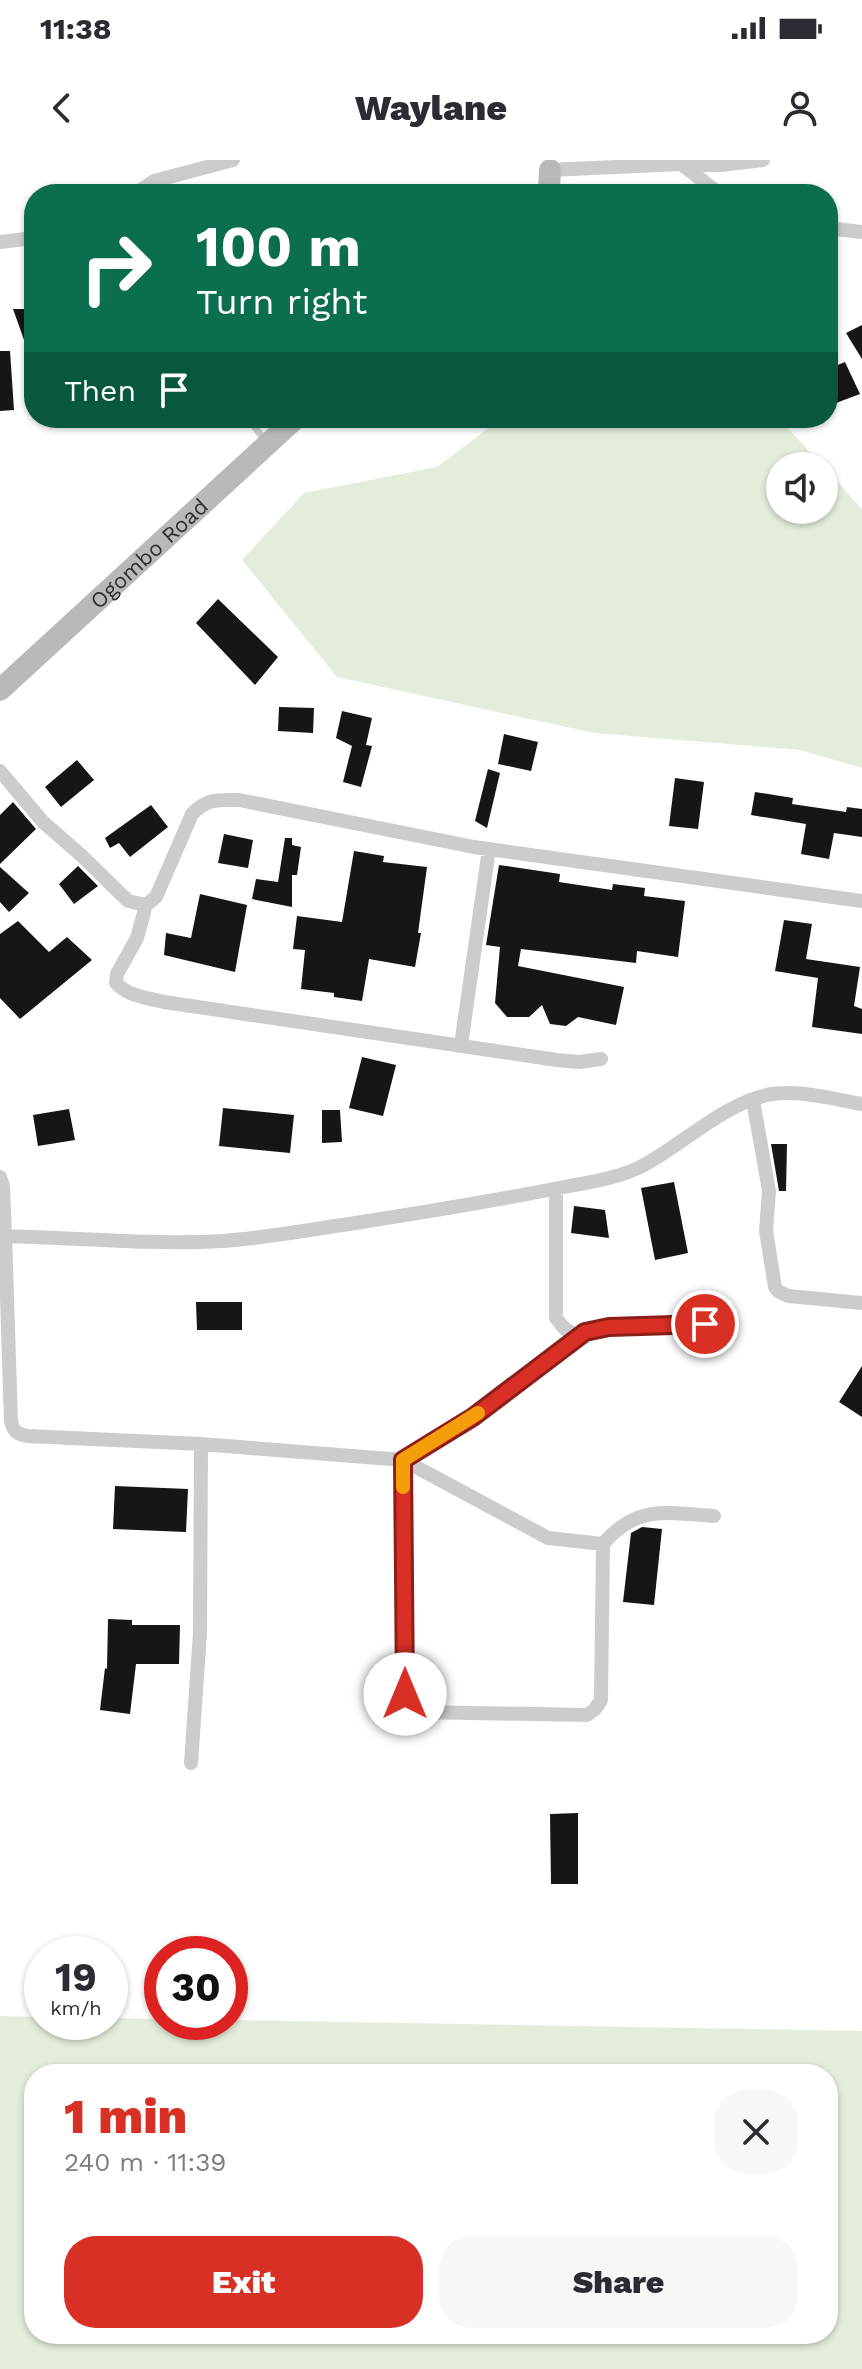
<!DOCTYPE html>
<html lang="en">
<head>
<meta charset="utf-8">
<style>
	body { margin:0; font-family:"Work Sans",sans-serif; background:#f7f7f7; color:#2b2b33; height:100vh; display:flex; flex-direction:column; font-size:30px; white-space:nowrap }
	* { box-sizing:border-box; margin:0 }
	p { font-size:26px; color:#7c7c81 }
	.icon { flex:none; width:44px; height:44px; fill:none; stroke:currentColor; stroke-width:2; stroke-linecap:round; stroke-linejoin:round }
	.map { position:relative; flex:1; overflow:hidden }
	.panel { position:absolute; left:24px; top:1904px; width:814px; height:280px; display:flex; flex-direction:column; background:#fff; border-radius:32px; box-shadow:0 2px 6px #0004 }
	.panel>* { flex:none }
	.top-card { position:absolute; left:24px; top:24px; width:814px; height:244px; border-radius:32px; box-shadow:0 2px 6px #0004; background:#0b6e4f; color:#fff; overflow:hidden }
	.tools { position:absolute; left:766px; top:292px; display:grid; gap:16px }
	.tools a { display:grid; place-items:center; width:72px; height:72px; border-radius:50%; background:#fff; box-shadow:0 2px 6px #0004; font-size:40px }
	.speed { position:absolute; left:24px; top:1776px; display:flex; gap:16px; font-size:40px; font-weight:700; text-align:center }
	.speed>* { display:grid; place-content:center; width:104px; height:104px; border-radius:50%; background:#fff; box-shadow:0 2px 6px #0004; line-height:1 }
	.speed small { font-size:20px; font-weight:400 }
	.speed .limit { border:12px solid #d22; background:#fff; color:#111 }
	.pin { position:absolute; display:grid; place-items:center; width:68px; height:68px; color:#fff; margin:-34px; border:4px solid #fff; border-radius:50%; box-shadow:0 2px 8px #0007 }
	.me { position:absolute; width:88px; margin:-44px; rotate:0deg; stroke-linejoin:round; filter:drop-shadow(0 0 6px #0008) }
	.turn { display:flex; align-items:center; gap:28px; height:168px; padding:0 40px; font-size:36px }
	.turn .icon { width:104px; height:104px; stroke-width:2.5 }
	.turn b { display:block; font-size:56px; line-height:68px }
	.then { display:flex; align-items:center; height:76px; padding:0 40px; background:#0003; gap:16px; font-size:30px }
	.round { display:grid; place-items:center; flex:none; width:84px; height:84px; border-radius:32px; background:#f7f7f7 }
	.head { display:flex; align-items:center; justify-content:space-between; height:136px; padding:0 40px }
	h1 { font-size:48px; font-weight:800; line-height:60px; color:#d93025 }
	.primary-button { display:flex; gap:16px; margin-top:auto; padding:16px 40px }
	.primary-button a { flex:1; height:92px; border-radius:32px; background:#d93025; color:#fff; font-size:32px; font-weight:800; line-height:92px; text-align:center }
	.primary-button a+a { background:#f7f7f7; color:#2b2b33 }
	.status { display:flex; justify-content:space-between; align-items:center; height:56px; padding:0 40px; background:#fff; direction:ltr }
	.status svg { height:22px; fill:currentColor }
	header { display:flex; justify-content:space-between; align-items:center; height:104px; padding:0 40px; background:#fff; font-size:36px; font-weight:800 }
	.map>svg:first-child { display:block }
</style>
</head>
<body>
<div class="status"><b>11:38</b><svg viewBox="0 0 49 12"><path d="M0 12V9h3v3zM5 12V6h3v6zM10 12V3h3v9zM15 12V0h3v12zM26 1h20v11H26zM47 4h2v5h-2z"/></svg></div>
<header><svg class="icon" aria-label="back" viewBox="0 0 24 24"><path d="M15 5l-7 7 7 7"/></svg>Waylane<svg class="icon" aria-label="person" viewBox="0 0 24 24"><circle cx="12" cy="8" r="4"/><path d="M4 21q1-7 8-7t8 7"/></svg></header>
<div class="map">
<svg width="862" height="2209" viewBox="0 0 862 2209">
	<rect width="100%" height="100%" fill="#fff"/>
	<path fill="#e4eddc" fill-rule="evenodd" d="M 502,258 L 768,258 L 782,262 L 823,306 L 780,306 L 780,350 L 824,350 L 824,307 L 862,349 L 862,608 L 800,590 L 594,573 L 337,517 L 242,400 L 304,333 L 437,307 Z
		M 0,1856 L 42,1857 L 42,1862 L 110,1862 L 110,1858 L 162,1859 L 162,1862 L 230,1862 L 230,1860 L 862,1871 L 862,2209 L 0,2209 ZM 34,1914 L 828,1914 L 828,2174 L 34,2174 Z"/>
	<path fill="#161616" d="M 13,149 L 30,149 L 29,190 L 28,191 Z
		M 862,165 L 862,199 L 846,173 Z
		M 0,191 L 10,191 L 14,250 L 0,251 Z
		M 845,202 L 860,234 L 828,246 L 828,209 Z
		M 218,439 L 278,497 L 255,525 L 196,463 Z
		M 279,547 L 314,548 L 313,573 L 278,571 Z
		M 342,551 L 372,558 L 366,585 L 372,586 L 361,627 L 343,622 L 352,586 L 336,578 Z
		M 504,574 L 538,582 L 531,611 L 498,604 Z
		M 77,600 L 94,620 L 61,647 L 45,627 Z
		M 488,609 L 500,613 L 487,668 L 475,661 Z
		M 675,618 L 704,622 L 698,669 L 669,666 Z
		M 755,632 L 793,638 L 792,644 L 846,652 L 847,647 L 862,649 L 862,677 L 834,673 L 829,699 L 801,694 L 806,664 L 751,655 Z
		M 13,642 L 36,669 L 0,704 L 0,655 Z
		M 151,645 L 168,667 L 130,697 L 119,683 L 110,688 L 105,678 Z
		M 224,674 L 253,680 L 248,708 L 218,703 Z
		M 285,678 L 292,678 L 292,685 L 301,687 L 297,715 L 292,715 L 292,747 L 252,739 L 256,719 L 278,722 Z
		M 354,691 L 384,696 L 383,702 L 427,707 L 418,773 L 421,773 L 415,807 L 369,799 L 362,841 L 334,837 L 334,833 L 301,829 L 305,790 L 293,789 L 297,756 L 342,762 Z
		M 499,705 L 560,714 L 559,722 L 612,730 L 613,724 L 645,728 L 644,736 L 685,741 L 678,797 L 637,791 L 636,803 L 521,789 L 518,806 L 624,827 L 616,865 L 578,857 L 566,866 L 550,864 L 542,845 L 529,857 L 507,857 L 495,843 L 500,787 L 486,785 Z
		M 78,706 L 98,726 L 74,744 L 59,724 Z
		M 0,707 L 29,733 L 9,752 L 0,742 Z
		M 200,734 L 247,745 L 235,812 L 164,795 L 166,773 L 191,778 Z
		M 784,760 L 812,764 L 806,799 L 860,807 L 854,846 L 862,849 L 862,874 L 812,867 L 818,818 L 775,811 Z
		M 18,761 L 49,792 L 67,777 L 92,800 L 20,859 L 0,838 L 0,774 Z
		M 362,897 L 396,905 L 383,956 L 349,948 Z
		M 223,948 L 294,955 L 290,993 L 219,986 Z
		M 69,949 L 75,980 L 38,986 L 33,955 Z
		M 322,950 L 340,950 L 342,982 L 322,983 Z
		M 771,984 L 787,984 L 786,1031 L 779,1031 Z
		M 674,1022 L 688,1093 L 655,1100 L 641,1028 Z
		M 574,1046 L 605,1050 L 609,1078 L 571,1073 Z
		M 196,1142 L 242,1142 L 242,1170 L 197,1170 Z
		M 862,1206 L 862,1257 L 839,1242 Z
		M 115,1326 L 188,1329 L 186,1372 L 113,1369 Z
		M 642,1367 L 662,1369 L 654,1445 L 623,1442 L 631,1373 Z
		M 108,1459 L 132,1460 L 132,1465 L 180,1465 L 179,1504 L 136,1504 L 130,1554 L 100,1550 L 105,1508 L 107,1509 Z
		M 578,1653 L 578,1724 L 551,1724 L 550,1654 Z"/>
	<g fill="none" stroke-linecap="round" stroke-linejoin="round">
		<path stroke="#ccc" stroke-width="7" d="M 248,258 L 266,282"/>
		<path stroke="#ccc" stroke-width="14" d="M 681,4 L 720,34
			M 550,10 L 681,4 L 721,5 L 763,0
			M 135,34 L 154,21 L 233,0
			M 828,68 L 862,72
			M 0,82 L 34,78
			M 0,611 L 43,662 L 82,696 L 128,741 L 146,745 L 156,737 L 192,654 C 208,638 217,640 239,640 L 474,687 L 862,741
			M 146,745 L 137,778 L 117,814 L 116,823 C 127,836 149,838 164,842 L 557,900 L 579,902 L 601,899
			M 461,885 L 489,689
			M 753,940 L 769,1031 L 766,1071 L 775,1127 L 778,1131 L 788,1136 L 862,1143
			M 0,1017 L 3,1026 L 5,1076 L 11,1261 C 13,1271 17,1274 27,1276 L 201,1284 L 403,1300 L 548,1378 L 603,1384
			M 556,1029 L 556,1158 L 564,1168 L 578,1177
			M 5,1076 C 77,1078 152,1085 223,1081 C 266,1078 307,1070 349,1064 C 421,1053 493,1041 564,1027 C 591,1022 621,1018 646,1004 C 684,983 728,941 772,934 C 802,930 833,939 862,944
			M 403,1300 L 405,1534 L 411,1545 L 418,1552 L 587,1555 L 595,1549 L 601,1540 L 603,1384 C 637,1344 667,1353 714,1356
			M 403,1300 L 473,1257 L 561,1188 L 585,1172 L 609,1167 L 705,1164
			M 191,1603 L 200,1473 L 201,1284"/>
		<g stroke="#b9b9b9" stroke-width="22">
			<path d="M 544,34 L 549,28 L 550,10"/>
			<path id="s1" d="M 0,530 L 296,258"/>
		</g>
	</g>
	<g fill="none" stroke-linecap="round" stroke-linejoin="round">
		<defs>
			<path id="route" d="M 405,1534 L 403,1300 L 473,1257 L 585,1172 L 609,1167 L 705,1164"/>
		</defs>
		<use href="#route" stroke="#8d1f18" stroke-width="20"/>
		<use href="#route" stroke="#d93025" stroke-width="14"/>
		<path stroke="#f59e0b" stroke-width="14" d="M 403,1327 L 403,1300 L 478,1253"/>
	</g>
	<g text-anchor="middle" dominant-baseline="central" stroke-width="8" stroke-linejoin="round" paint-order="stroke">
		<g font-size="22" fill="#2f2f2f" stroke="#fff">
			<text stroke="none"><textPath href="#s1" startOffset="202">Ogombo Road</textPath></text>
		</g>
	</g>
</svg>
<div class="tools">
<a><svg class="icon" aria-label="sound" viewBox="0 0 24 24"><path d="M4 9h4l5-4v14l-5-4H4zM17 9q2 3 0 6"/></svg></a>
</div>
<div class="speed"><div>19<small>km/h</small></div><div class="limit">30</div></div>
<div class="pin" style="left:705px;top:1164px;background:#d93025"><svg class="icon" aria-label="arrive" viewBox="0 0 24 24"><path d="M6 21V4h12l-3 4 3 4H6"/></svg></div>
<svg class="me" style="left:405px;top:1534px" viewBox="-20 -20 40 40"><circle r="19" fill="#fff"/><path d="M0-13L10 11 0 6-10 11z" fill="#d93025"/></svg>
<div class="top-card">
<div class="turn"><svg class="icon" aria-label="right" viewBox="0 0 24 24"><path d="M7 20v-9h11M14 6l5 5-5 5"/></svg><div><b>100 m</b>Turn right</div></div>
<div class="then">Then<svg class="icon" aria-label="arrive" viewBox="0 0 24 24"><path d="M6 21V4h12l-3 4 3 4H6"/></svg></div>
</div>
<section class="panel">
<div class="head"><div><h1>1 min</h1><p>240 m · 11:39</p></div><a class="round"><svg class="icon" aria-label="close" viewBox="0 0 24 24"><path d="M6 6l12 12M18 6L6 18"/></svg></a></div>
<div class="primary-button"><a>Exit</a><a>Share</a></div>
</section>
</div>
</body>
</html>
